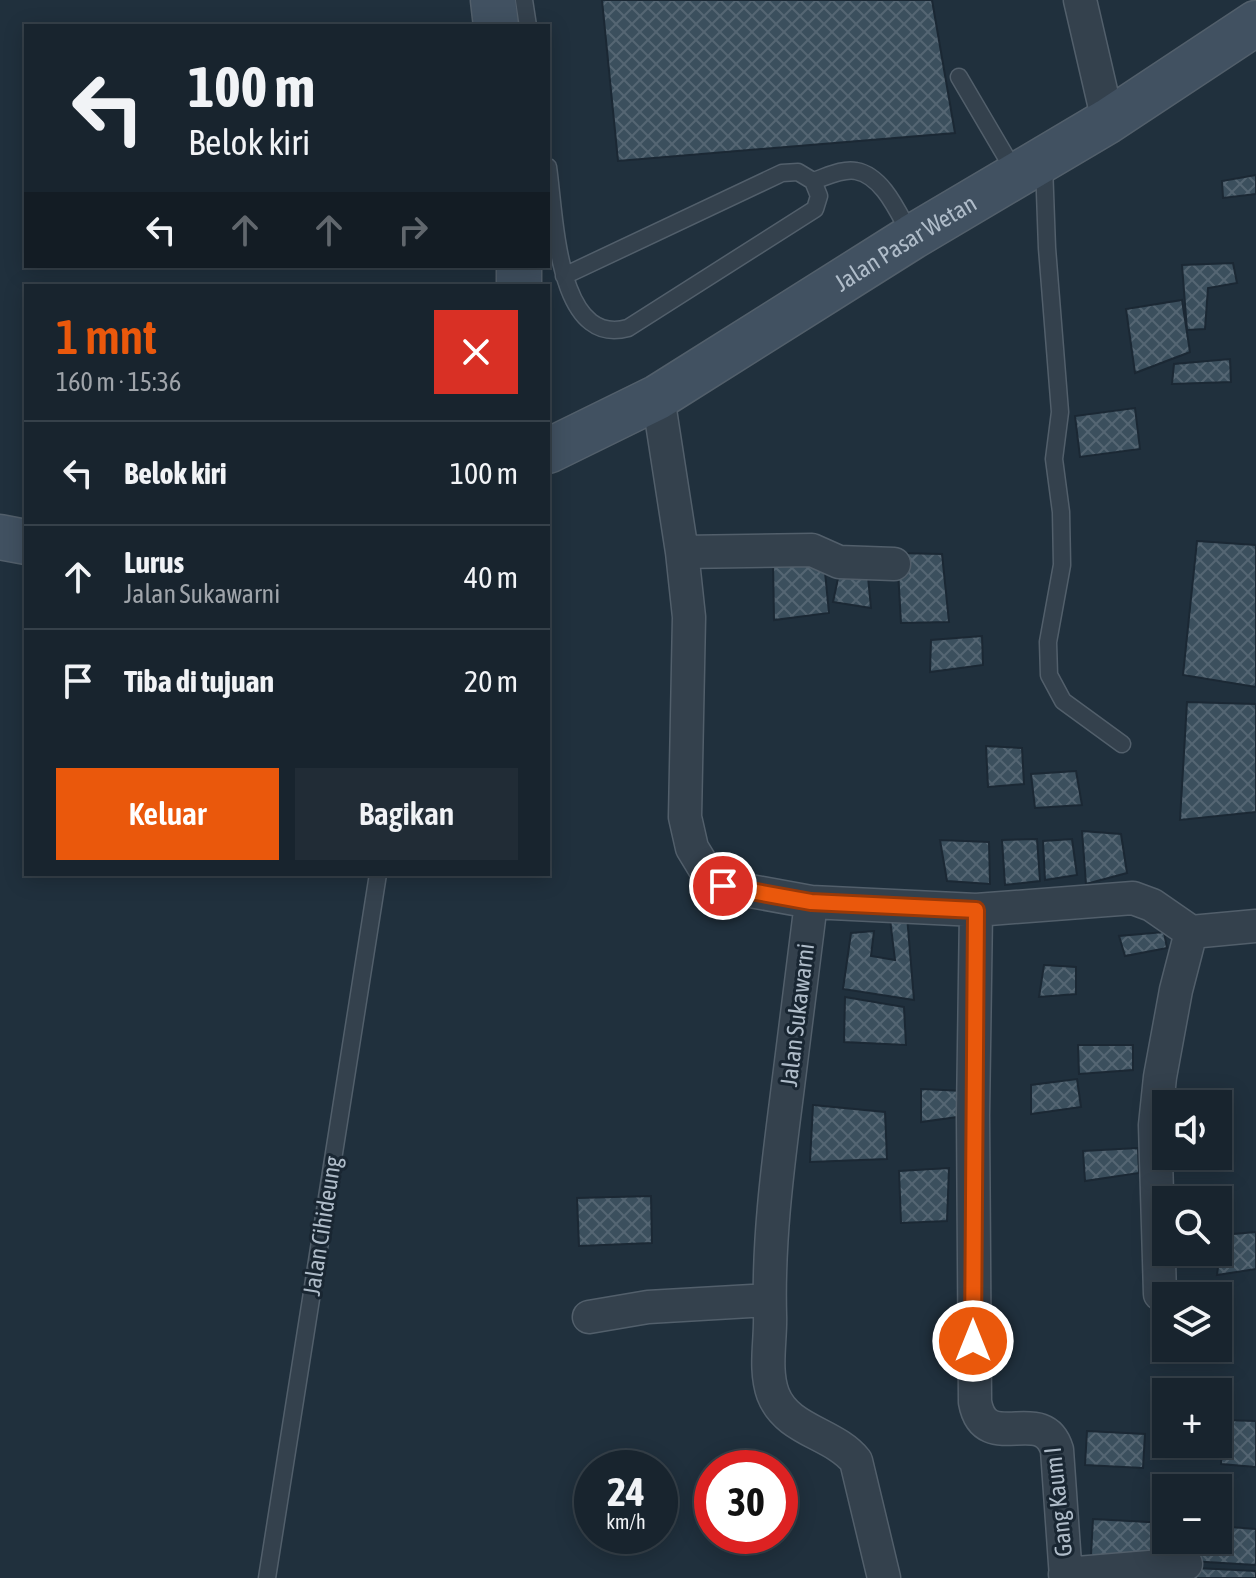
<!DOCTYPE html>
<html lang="id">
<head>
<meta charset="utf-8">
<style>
	body { margin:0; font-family:"Asap Condensed",sans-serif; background:#212c36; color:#f1f3f6; height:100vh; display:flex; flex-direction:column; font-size:30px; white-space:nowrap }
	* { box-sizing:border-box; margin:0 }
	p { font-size:26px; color:#9fa4aa }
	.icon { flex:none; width:44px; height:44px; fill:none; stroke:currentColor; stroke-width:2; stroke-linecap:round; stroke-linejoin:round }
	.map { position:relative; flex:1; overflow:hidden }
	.side { position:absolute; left:24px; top:284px; width:526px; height:592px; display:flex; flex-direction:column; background:#18242e; border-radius:0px; box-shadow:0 4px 20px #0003,0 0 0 2px #36414a }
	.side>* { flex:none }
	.guide { position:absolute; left:24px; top:24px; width:526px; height:244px; border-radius:0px; box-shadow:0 4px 20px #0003,0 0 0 2px #36414a; background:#18242e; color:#f1f3f6; overflow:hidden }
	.fabs { position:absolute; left:1152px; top:1090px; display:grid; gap:16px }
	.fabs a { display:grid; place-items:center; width:80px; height:80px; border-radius:0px; background:#18242e; box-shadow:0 4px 20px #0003,0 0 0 2px #36414a; font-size:40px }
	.speed { position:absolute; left:574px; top:1450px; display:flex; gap:16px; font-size:40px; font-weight:700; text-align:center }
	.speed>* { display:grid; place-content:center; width:104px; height:104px; border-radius:50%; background:#18242e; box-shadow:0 4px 20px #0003,0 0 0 2px #36414a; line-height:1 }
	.speed small { font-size:20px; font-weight:400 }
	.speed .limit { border:12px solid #d22; background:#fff; color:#111 }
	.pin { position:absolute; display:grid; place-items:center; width:68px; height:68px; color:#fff; margin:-34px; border:4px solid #fff; border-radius:50%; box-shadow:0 2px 8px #0007 }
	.me { position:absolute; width:88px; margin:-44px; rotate:0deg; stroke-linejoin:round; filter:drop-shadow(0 0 6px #0008) }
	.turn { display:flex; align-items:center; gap:28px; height:168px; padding:0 32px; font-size:36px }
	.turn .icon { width:104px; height:104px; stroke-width:2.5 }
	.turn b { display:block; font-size:56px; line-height:68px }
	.lanes { display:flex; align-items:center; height:76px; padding:0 32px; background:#0003; justify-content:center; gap:40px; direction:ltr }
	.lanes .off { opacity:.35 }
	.round { display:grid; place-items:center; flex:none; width:84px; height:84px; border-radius:0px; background:#212c36 }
	.summary { display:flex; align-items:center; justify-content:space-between; height:136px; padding:0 32px }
	h1 { font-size:48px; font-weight:600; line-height:60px; color:#ea580c }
	.primary-button { display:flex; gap:16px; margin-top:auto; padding:16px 32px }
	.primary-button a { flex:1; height:92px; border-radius:0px; background:#ea580c; color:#fff; font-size:32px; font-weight:600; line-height:92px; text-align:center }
	.primary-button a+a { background:#212c36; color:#f1f3f6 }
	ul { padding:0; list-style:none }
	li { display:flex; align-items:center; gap:24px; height:104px; padding:0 32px; border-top:2px solid #36414a }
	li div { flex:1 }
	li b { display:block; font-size:30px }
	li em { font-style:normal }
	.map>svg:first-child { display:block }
</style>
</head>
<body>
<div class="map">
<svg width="1256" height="1578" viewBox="0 0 1256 1578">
	<defs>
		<pattern id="building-cross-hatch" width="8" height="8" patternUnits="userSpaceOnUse" patternTransform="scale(2)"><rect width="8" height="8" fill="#3b4f5d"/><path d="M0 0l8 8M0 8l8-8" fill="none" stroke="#556673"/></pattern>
	</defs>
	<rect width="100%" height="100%" fill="#20303d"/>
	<path fill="url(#building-cross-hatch)" stroke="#1b2834" stroke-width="2" d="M 602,0 L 932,0 L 955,133 L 618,161 Z
		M 1256,175 L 1256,194 L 1223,198 L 1222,181 Z
		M 1233,263 L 1237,283 L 1208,288 L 1205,329 L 1187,330 L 1182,265 Z
		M 1182,300 L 1190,352 L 1135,373 L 1126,309 Z
		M 1230,359 L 1231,382 L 1172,384 L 1174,364 Z
		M 1135,408 L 1140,449 L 1080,457 L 1075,416 Z
		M 1197,541 L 1256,545 L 1256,687 L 1183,675 Z
		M 897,553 L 942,554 L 949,622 L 901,623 Z
		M 773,561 L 824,562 L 829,613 L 774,620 Z
		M 867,567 L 871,608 L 833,602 L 840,569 Z
		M 982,636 L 983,665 L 930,672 L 931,640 Z
		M 1187,702 L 1256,704 L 1256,812 L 1180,820 Z
		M 986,746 L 1022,748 L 1024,784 L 988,787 Z
		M 1076,771 L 1082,805 L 1035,808 L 1031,774 Z
		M 1082,831 L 1121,834 L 1127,873 L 1086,884 Z
		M 1037,839 L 1040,881 L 1005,885 L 1002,840 Z
		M 1072,839 L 1077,875 L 1045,880 L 1043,841 Z
		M 940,840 L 989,842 L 990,884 L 947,881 Z
		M 907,916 L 914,1000 L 843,989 L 851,933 L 874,931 L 871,956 L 895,960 L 890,919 Z
		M 1164,932 L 1167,948 L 1125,956 L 1119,936 Z
		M 1044,965 L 1076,967 L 1076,994 L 1039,997 Z
		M 845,997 L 904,1007 L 906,1045 L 844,1042 Z
		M 1078,1045 L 1133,1045 L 1133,1070 L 1079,1074 Z
		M 1077,1079 L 1081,1107 L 1031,1114 L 1031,1085 Z
		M 921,1089 L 965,1091 L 972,1115 L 921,1122 Z
		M 813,1105 L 885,1112 L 887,1159 L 810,1162 Z
		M 1138,1148 L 1139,1173 L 1085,1181 L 1083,1151 Z
		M 949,1168 L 947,1221 L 901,1223 L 899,1171 Z
		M 651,1196 L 652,1243 L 579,1246 L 577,1198 Z
		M 1256,1232 L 1256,1269 L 1217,1275 L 1222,1235 Z
		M 1224,1420 L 1256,1421 L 1256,1467 L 1221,1464 Z
		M 1087,1431 L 1145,1434 L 1143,1468 L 1085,1465 Z
		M 1093,1519 L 1166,1523 L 1166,1540 L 1218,1540 L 1218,1526 L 1256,1529 L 1256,1565 L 1091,1555 Z
		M 1196,1568 L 1256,1571 L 1256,1578 L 1196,1578 Z"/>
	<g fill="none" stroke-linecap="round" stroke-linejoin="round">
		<defs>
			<path id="lane" d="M 524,0 L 528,26
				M 959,77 L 1016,174
				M 1044,165 L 1047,248 L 1060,412 L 1054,459 L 1061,512 L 1062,565 L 1048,642 L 1049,675 L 1063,701 L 1122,744
				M 548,167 C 555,213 556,348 628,328 L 815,209 L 819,196 L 813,181 L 798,172 L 782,173 L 564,276
				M 813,181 C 826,177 843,168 856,171 C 884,176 899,215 912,237
				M 267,1578 L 378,874"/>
			<path id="street" d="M 1080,0 L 1108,121
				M 658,397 L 682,552 L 689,617 L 685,817 L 692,848 L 706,871 L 723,886 L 811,902 C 803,969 794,1036 786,1102 C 777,1172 768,1244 770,1315 C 771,1340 764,1369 773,1394 C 787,1431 834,1433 856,1461 L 884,1578
				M 682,552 L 812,550 L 839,562 L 894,564
				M 811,902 L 976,910 L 1133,898 L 1152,905 L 1191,932 L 1256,926
				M 976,910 L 973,1115 L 975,1402 C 985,1457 1043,1402 1057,1450 L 1066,1578
				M 1160,1294 L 1155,1125 L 1160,1077 L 1176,990 L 1191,932
				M 589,1317 L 648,1307 L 769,1300
				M 1065,1574 L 1186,1564"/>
			<g id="secondary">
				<path d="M 493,0 L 496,26"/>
				<path d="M 519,266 L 519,286"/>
				<path id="s1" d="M 548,451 L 658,397 L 912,237 L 1108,121 L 1256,23"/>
				<path d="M 0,537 L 26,542"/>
			</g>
		</defs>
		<use href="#lane" stroke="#525f6b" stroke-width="19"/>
		<use href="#street" stroke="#525f6b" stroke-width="35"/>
		<use href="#secondary" stroke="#525f6b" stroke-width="47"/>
		<use href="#lane" stroke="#34414d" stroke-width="16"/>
		<use href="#street" stroke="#34414d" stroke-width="32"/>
		<use href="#secondary" stroke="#415161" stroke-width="44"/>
	</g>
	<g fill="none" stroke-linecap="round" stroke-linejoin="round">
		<defs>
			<path id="route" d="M 723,886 L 811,902 L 976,910 L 973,1341"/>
		</defs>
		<use href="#route" stroke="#983908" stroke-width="20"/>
		<use href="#route" stroke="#ea580c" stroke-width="14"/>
	</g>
	<g text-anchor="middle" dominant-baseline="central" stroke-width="6" stroke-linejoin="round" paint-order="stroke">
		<g font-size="24" fill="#afbcc9" stroke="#192632">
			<text stroke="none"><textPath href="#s1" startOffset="414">Jalan Pasar Wetan</textPath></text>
			<text transform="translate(797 1015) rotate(-83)">Jalan Sukawarni</text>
			<text transform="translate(322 1226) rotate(-81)">Jalan Cihideung</text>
			<text transform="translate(1058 1502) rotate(-96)">Gang Kaum I</text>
		</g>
	</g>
</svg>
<div class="fabs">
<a><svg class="icon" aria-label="sound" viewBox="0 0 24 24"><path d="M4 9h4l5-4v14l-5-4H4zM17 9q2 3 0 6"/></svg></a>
<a><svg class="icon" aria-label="search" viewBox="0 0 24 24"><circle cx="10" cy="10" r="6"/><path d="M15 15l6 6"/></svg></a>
<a><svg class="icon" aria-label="layers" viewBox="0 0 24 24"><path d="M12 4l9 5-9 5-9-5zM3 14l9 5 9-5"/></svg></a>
<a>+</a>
<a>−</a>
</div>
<div class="speed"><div>24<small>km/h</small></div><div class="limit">30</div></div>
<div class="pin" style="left:723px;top:886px;background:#d93025"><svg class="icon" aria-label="arrive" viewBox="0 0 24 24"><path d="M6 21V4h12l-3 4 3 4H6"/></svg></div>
<svg class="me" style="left:973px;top:1341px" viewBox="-20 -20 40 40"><circle r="17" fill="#ea580c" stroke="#fff" stroke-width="3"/><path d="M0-11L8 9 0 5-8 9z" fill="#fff"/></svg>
<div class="guide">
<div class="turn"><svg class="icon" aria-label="left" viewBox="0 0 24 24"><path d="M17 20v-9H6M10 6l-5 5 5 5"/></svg><div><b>100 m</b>Belok kiri</div></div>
<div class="lanes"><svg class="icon" aria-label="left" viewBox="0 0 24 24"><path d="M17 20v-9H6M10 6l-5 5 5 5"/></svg><svg class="icon off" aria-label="ahead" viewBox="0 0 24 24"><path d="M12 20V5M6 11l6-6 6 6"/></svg><svg class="icon off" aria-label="ahead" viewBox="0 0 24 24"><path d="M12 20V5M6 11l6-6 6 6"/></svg><svg class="icon off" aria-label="right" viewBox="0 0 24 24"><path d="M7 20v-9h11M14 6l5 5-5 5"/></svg></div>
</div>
<section class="side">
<div class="summary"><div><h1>1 mnt</h1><p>160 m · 15:36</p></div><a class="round" style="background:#d93025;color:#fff"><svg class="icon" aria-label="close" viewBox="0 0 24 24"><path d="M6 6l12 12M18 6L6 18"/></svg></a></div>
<ul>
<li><svg class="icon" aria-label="left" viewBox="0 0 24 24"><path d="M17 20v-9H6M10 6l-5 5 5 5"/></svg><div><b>Belok kiri</b></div><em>100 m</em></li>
<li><svg class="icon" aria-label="ahead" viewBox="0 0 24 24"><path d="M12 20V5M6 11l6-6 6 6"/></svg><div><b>Lurus</b><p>Jalan Sukawarni</p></div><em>40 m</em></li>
<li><svg class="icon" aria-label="arrive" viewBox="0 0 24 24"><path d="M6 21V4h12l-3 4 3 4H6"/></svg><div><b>Tiba di tujuan</b></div><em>20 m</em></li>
</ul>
<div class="primary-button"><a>Keluar</a><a>Bagikan</a></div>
</section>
</div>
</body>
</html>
